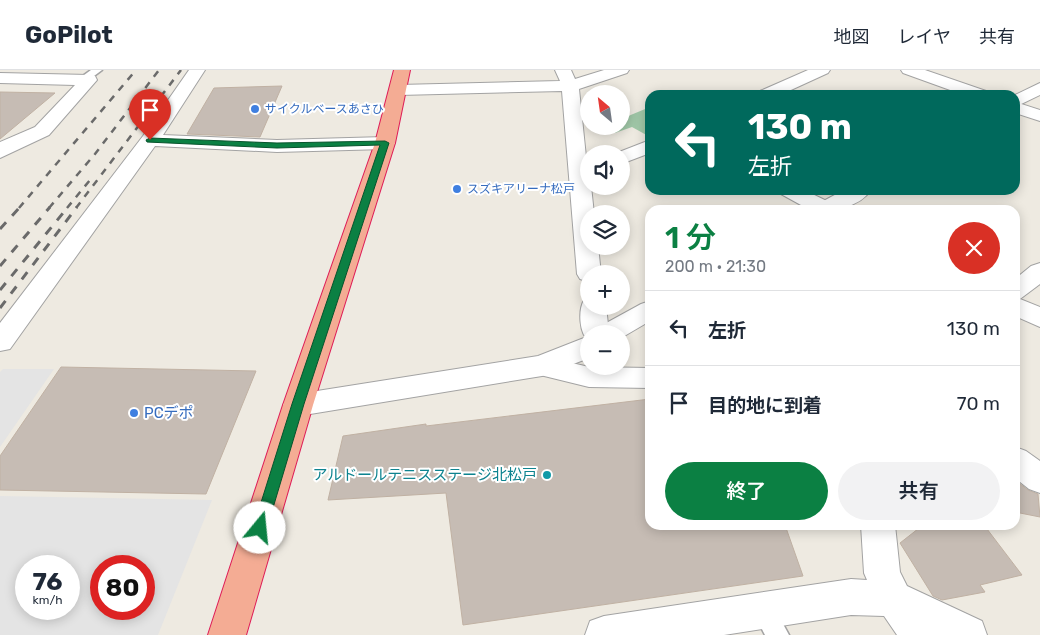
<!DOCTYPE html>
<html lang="ja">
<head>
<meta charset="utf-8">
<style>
	body { margin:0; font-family:Rubik,"Noto Sans JP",sans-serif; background:#f2f2f3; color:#1f2937; height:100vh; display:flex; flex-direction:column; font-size:19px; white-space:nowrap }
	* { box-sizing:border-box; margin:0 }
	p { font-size:16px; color:#747a83 }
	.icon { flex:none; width:28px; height:28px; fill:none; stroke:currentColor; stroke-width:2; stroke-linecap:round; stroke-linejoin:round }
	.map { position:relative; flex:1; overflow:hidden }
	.panel { position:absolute; left:645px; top:135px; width:375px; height:325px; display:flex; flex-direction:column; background:#fff; border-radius:15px; box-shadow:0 2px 12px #0003 }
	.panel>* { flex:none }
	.hud { position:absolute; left:645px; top:20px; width:375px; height:105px; border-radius:15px; box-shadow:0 2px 12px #0003; background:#00695c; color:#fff; overflow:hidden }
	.needle { width:32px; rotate:331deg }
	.fabs { position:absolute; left:580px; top:15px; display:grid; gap:10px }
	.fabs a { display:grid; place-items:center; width:50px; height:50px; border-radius:50%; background:#fff; box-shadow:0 2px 12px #0003; font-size:25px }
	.speed { position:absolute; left:15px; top:485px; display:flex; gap:10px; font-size:25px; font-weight:700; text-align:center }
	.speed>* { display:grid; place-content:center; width:65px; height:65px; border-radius:50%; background:#fff; box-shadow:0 2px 12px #0003; line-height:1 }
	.speed small { font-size:12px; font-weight:400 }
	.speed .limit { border:8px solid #d22; background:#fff; color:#111 }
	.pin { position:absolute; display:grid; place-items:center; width:42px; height:42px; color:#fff; margin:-51px -21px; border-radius:50% 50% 50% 0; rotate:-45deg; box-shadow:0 0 5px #0007 }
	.pin .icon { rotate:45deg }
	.me { position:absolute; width:55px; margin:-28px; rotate:17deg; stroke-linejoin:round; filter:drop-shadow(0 0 4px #0008) }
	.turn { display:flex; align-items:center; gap:18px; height:105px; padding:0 20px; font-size:22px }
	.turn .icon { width:65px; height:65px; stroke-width:2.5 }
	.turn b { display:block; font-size:35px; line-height:42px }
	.round { display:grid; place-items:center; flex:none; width:52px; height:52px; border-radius:26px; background:#f2f2f3 }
	.overview { display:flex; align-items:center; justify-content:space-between; height:85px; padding:0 20px }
	h1 { font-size:30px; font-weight:600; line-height:38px; color:#0b8043 }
	.cta { display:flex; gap:10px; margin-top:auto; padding:10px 20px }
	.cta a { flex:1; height:58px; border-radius:30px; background:#0b8043; color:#fff; font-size:20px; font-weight:600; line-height:58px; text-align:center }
	.cta a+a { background:#f2f2f3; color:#1f2937 }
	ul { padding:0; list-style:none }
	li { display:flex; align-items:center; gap:15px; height:75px; padding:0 20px; border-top:1px solid #e0e1e3 }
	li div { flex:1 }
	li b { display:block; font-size:19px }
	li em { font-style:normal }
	header { display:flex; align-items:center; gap:30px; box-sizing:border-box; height:70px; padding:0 25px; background:#fff; border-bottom:1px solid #e0e1e3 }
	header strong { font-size:24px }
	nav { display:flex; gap:28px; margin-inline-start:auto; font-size:18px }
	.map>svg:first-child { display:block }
</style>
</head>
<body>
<header>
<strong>GoPilot</strong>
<nav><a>地図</a><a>レイヤ</a><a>共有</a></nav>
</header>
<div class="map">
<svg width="1040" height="565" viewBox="0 0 1040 565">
	<rect width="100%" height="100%" fill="#eeeae1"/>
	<path fill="#a1c8a8" d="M 650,37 L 650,67 L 632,57 L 615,63 L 604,56 L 621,56 L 621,49 Z"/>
	<path fill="#e4e4e4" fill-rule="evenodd" d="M 3,299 L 54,299 L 0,377 L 0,302 Z
		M 0,426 L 212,430 L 158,565 L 0,565 ZM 26,496 L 69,496 L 69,539 L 26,539 ZM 101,496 L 144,496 L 144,539 L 101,539 Z"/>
	<path fill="#c6bcb4" stroke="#c0b1a3" d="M 282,16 L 260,67 L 187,64 L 214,18 Z
		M 0,22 L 55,23 L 0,69 Z
		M 61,297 L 256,301 L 206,424 L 0,420 L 0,386 Z
		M 650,329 L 650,455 L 785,455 L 803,506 L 463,555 L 446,423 L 328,430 L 343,366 L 426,354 L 426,356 Z
		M 1015,410 L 1028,420 L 1038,424 L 1040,447 L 1015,442 Z
		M 923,455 L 984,455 L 1022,505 L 980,515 L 985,522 L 942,530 L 933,526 L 900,473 Z"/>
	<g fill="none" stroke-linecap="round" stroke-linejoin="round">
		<defs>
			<path id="service" d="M 91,0 L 102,0 L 86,12 L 80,12 L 80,8 Z
				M 763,529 L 771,532 L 789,565 L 765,565 L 752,540 L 755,532 Z"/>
			<path id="minor" d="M 189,0 L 205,0 L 163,65 L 277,70 L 385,67 L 392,69 L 395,73 L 392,77 L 385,79 L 277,82 L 155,76 L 10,279 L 0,281 L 0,253 L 143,66 Z
				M 555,0 L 571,0 L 575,9 L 604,0 L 629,0 L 627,3 L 579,19 L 589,116 L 591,116 L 594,144 L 589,144 L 589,176 L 598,176 L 601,204 L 589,204 L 589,212 L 580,209 L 577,204 L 562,21 L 399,25 L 393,24 L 390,20 L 393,16 L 399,15 L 560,11 Z
				M 808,0 L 830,0 L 828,3 L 780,25 L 757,25 L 760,21 Z
				M 901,0 L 925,0 L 986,21 L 989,25 L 964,25 L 903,3 Z
				M 0,3 L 89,5 L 95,6 L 97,10 L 49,65 L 0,88 L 0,72 L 35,57 L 75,15 L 0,13 Z
				M 1015,32 L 1040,40 L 1040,51 L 1015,43 Z
				M 650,70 L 650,83 L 621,94 L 621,84 L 614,84 Z
				M 777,120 L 804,120 L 835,135 L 838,140 L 810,140 L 781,124 Z
				M 1040,193 L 1040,214 L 1020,229 L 1040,237 L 1040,257 L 1015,246 L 1015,209 L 1031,196 Z
				M 589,229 L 589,236 L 606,236 L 609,264 L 589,264 L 589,271 C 579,264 578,240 584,230 Z
				M 542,286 L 589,297 L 650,298 L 650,318 L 589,317 L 532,303 L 528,296 L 532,289 Z
				M 1015,377 L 1026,381 L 1040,391 L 1040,423 L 1029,419 L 1015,408 Z
				M 861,455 L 895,455 L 900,502 L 907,516 L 982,551 L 987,565 L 897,565 L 884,546 L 851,545 L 724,565 L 585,565 L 590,551 L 604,546 L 851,509 L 867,510 L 864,503 Z"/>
			<path id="tertiary" d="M 1040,13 L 1040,25 L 1015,37 L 1015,25 Z
				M 844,120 L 871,120 C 858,139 833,140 813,140 L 816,135 Z
				M 650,231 L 650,251 L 621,268 L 621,264 L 595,264 L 599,257 L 641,234 Z
				M 589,266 L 589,288 L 542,306 L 298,346 L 288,343 L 283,335 L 288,327 L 298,324 L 538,286 Z"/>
			<path id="trunk" d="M 394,0 L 410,0 L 395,73 L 313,335 L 246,565 L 208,565 L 283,335 L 375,73 Z"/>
		</defs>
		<use href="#service" stroke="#a3a3a3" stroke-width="3"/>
		<use href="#minor" stroke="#a3a3a3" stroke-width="2"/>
		<use href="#tertiary" stroke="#a3a3a3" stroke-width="2"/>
		<use href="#trunk" stroke="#de1c57" stroke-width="2"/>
		<use href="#service" fill="#fff" fill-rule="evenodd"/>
		<use href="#minor" fill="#fff" fill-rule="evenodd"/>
		<use href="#tertiary" fill="#fff" fill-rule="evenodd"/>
		<use href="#trunk" fill="#f4ac94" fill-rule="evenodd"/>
		<path stroke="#6a6a6a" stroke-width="2.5" stroke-dasharray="7 7" stroke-linecap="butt" d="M 19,138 L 136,0
			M 49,138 L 95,84 L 159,0
			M 67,138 L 90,110
			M 76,138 L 181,0"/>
		<path stroke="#6a6a6a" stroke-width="3" stroke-dasharray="9 9" stroke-linecap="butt" d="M 0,159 L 20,137
			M 0,196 L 50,137
			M 0,220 L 68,137
			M 0,238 L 77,137"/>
	</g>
	<path fill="#0b8043" stroke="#07532c" d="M 150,68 L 277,73 L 385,71 L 389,73 L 304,334 L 267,458 L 265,462 L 260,464 L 255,462 L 253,458 L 292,334 L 380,75 L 277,78 L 147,72 L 146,70 Z"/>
	<g fill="#3f7fe0" stroke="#fff" stroke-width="2">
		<circle cx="255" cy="39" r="5"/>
		<circle cx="457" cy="119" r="5"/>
		<circle cx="134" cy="343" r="5"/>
	</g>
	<circle fill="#0f9aa8" stroke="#fff" stroke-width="2" cx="547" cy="405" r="5"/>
	<g text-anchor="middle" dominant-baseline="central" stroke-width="4" stroke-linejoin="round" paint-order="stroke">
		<g font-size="12" fill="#366cbe" stroke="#fff" text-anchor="start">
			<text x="265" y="39">サイクルベースあさひ</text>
			<text x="467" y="119">スズキアリーナ松戸</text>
		</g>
		<g font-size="15" fill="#366cbe" stroke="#fff" text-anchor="start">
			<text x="144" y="343">PCデポ</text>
		</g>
		<g font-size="15" fill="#0d838f" stroke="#fff" text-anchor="end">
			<text x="537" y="405">アルドールテニスステージ北松戸</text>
		</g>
	</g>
</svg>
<div class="fabs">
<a><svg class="needle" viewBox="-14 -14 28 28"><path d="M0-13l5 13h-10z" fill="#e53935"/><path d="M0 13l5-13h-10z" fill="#747a83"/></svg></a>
<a><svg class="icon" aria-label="sound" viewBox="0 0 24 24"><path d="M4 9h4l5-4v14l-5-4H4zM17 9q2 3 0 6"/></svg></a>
<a><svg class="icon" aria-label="layers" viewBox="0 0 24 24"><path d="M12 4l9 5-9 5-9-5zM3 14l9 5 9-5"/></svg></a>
<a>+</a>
<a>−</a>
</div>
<div class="speed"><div>76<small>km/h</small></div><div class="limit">80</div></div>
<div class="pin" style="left:150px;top:70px;background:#d93025"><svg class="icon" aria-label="arrive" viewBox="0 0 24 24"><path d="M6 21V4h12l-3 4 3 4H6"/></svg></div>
<svg class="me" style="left:260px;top:458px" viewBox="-20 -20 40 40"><circle r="19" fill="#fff"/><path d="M0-13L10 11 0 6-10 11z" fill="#0b8043"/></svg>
<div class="hud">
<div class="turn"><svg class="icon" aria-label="left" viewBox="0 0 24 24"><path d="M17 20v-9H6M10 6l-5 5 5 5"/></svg><div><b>130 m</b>左折</div></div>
</div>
<section class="panel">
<div class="overview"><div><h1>1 分</h1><p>200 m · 21:30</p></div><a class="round" style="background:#d93025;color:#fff"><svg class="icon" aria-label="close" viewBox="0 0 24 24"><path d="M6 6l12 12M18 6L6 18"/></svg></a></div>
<ul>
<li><svg class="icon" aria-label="left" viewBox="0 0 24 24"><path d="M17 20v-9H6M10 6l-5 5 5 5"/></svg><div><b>左折</b></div><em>130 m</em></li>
<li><svg class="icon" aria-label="arrive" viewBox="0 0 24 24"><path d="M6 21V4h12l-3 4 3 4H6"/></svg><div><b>目的地に到着</b></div><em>70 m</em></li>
</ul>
<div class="cta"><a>終了</a><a>共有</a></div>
</section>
</div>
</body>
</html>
